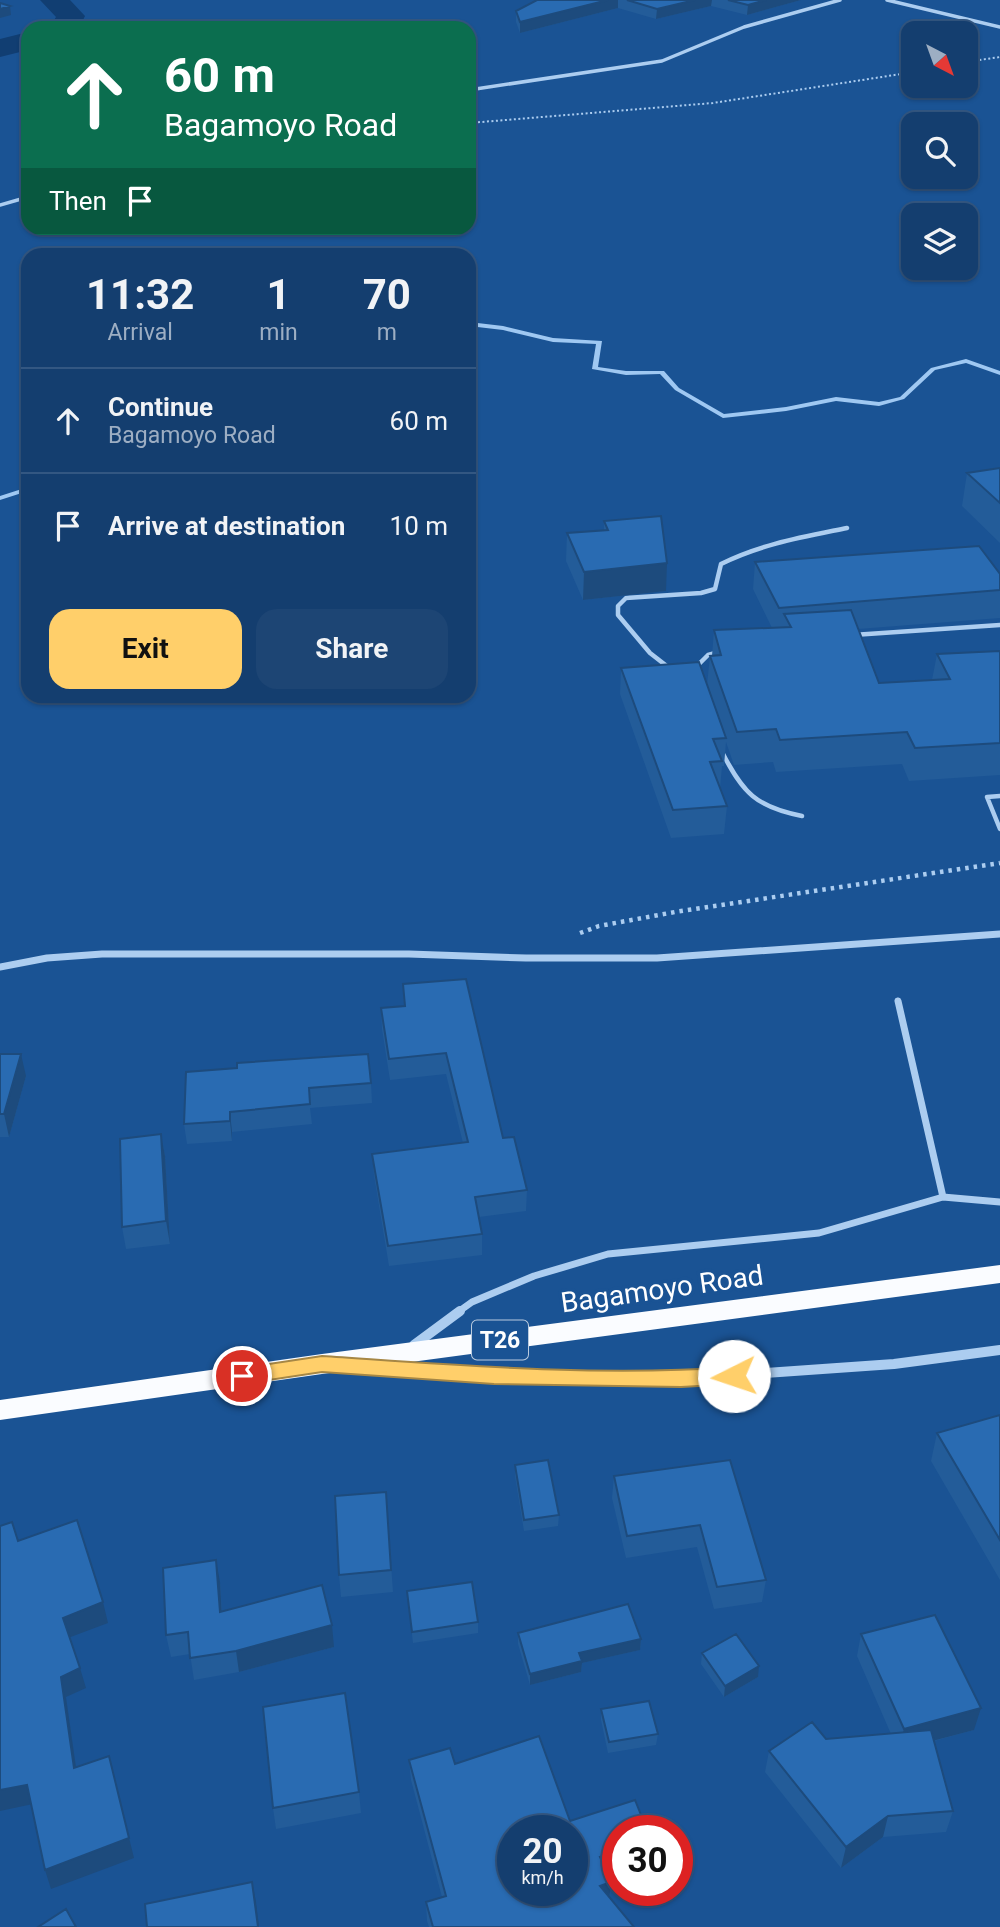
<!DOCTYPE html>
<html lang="en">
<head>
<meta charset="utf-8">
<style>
	body { margin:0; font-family:Roboto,sans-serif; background:#1d4574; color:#f1f3f6; height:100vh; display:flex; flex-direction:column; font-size:26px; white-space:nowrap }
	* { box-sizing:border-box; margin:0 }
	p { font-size:23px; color:#9daec3 }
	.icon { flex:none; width:38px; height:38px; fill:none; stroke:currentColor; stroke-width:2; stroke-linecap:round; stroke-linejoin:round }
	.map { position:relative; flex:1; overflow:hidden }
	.details { position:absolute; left:21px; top:248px; width:455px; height:455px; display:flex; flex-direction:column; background:#143e6f; border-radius:21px; box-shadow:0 2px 5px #0004,0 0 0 2px #335782 }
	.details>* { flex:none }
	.banner { position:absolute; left:21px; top:21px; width:455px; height:214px; border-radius:21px; box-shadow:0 2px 5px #0004,0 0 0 2px #335782; background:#0b6e4f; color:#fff; overflow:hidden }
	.needle { width:46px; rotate:139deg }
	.buttons { position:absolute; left:901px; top:21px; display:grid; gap:14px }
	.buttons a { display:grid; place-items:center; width:77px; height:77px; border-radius:14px; background:#143e6f; box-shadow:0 2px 5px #0004,0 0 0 2px #335782; font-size:35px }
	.speed { position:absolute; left:497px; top:1815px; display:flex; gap:14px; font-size:35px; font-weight:700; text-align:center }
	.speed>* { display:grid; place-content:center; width:91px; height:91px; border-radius:50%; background:#143e6f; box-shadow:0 2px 5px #0004,0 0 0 2px #335782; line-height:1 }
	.speed small { font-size:18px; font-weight:400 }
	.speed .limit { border:10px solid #d22; background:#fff; color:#111 }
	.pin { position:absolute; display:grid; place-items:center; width:60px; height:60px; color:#fff; margin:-30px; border:4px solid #fff; border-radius:50%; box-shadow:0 2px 7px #0007 }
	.me { position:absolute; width:77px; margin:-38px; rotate:266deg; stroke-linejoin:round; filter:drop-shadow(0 0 5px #0008) }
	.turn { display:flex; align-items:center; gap:24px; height:147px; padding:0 28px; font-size:32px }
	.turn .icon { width:91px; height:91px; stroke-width:2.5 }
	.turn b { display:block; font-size:49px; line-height:60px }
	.then { display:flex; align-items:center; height:66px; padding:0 28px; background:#0003; gap:14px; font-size:26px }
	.eta { display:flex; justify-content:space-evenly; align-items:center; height:119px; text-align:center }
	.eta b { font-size:42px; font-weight:700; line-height:49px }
	.button { display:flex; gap:14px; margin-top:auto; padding:14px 28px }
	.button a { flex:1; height:80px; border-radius:21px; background:#ffcf6a; color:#111; font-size:28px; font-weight:700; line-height:80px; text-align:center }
	.button a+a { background:#1d4574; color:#f1f3f6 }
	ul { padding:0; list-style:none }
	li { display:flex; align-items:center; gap:21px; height:105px; padding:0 28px; border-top:2px solid #335782 }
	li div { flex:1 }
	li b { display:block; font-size:26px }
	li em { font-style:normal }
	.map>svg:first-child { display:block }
</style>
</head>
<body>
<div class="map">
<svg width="1000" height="1927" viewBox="0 0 1000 1927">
	<rect width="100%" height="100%" fill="#1a5394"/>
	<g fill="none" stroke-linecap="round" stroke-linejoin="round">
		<path fill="#9fc8f2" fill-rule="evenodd" d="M 469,322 L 503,326 L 553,338 L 602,341 L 598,367 L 626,371 L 664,371 L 679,388 L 724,414 L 786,407 L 836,397 L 879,402 L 900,397 L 931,368 L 966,359 L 1000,371 L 1000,375 L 966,363 L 935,370 L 904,399 L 879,406 L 836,401 L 786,411 L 723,418 L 675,390 L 660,374 L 626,375 L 592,369 L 596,344 L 553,342 L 503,330 L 469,326 Z
			M 28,487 L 28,491 L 0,500 L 0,496 Z"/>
		<path fill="#113e72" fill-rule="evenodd" d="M 40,0 L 70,0 L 85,16 L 79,28 L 49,28 L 56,17 Z
			M 28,32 L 28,50 L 0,57 L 0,39 Z"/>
		<path stroke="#accdf0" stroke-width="2" stroke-dasharray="2 2.5" stroke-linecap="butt" d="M 966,62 L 1000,57
			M 469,123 L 713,103 L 914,72"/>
		<path stroke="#accdf0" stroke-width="4.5" stroke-dasharray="3.5 5" stroke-linecap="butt" d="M 580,933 L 599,926 L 675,912 L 1000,863"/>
		<path stroke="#accdf0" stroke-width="4.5" d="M 853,635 L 1000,625
			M 668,667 L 650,653 L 618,615 L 618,606 L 626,598 L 701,593 L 715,589 L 721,564 C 761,544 803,537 847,528
			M 696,667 L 708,655 L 719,652
			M 722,752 C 743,793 756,807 802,816
			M 1000,796 L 987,797 L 1000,829"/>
		<path stroke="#accdf0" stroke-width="3.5" d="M 887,0 L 1000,27
			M 469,90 L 662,61 L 744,27 L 840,0
			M 0,205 L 28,197"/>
		<path stroke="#accdf0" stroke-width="7" d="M 0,967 L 47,958 L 102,954 L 409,954 L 526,958 L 657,958 L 1000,934
			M 898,1001 L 943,1197
			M 458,1312 L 472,1302 L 534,1276 L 608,1254 L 819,1233 L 943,1197 L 1000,1202"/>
		<path stroke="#accdf0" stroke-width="10" d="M 414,1345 L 460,1311
			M 361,1367 L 494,1376 L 681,1379 L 894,1364 L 1000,1350"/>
		<path fill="#fafcff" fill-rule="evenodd" d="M 1000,1265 L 1000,1283 L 322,1374 L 0,1420 L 0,1400 L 322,1354 Z"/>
	</g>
	<path fill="#235c99" d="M 537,0 L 801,0 L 747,15 L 711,6 L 656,19 L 618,8 L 520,33 L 516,22 L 516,11 Z
		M 1000,468 L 1000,543 L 962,506 L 967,473 Z
		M 604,521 L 666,591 L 583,600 L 566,561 L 567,533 L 604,530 Z
		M 755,562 L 1000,574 L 1000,618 L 858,629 L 879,683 L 932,680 L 937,654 L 1000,651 L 1000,775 L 909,781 L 902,764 L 776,772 L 773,762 L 734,765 L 726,742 L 724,766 L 722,766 L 720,789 L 727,806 L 724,834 L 671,838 L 620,694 L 621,668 L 707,685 L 710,656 L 712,656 L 714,630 L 772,628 L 753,589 Z
		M 403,984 L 503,1138 L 527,1190 L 526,1211 L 479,1217 L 482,1234 L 482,1255 L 389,1266 L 374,1175 L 372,1154 L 463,1143 L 446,1074 L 390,1080 L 382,1029 L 381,1008 L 404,1006 Z
		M 0,1054 L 26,1076 L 9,1137 L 0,1137 Z
		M 186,1072 L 371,1083 L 372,1103 L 310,1108 L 312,1124 L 232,1132 L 232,1141 L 187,1144 L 184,1124 Z
		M 161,1134 L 165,1156 L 170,1244 L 126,1249 L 122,1227 Z
		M 1000,1415 L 1000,1580 L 931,1461 L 937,1433 Z
		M 730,1460 L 766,1580 L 762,1602 L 714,1609 L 697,1547 L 626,1558 L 612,1498 L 614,1476 Z
		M 515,1465 L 559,1515 L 558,1526 L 524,1531 L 515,1476 Z
		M 386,1492 L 393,1592 L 341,1597 L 339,1575 Z
		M 220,1582 L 222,1611 L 334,1647 L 239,1672 L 194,1680 L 190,1654 L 171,1657 L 166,1635 Z
		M 407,1591 L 478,1622 L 478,1633 L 413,1643 Z
		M 518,1633 L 641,1639 L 640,1650 L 582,1663 L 581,1672 L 530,1685 L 518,1644 Z
		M 861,1634 L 974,1730 L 934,1741 L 953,1811 L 946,1832 L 883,1837 L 841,1868 L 765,1772 L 769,1751 L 826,1739 L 891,1734 L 857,1656 Z
		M 702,1653 L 758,1677 L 724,1697 L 701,1664 Z
		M 601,1709 L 658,1734 L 656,1745 L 608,1753 L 601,1720 Z
		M 409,1760 L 455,1764 L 570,1821 L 618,1871 L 607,1874 L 611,1882 L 610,1897 L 634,1927 L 429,1927 L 427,1921 L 426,1902 L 442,1897 L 411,1780 Z
		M 359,1792 L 361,1813 L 276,1829 L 273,1808 Z"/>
	<path fill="#1d4b7d" d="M 608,0 L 618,0 L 618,8 L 520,33 L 520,22 Z
		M 695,0 L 712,0 L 711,6 L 656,19 L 657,9 Z
		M 766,0 L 801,0 L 747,15 L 748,5 Z
		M 10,6 L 11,15 L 0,18 L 0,9 Z
		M 667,563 L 666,591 L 583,600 L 584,572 Z
		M 21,1054 L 26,1076 L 9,1137 L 4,1114 Z
		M 230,1112 L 232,1132 L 232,1141 L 230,1121 Z
		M 161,1134 L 165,1156 L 170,1244 L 166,1221 Z
		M 216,1560 L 220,1582 L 223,1634 L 220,1612 Z
		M 103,1602 L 108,1623 L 68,1638 L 63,1618 Z
		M 332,1625 L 334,1647 L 239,1672 L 236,1651 Z
		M 641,1639 L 640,1650 L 582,1663 L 581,1672 L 530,1685 L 530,1674 L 579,1653 Z
		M 759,1666 L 758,1677 L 724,1697 L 725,1686 Z
		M 80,1668 L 86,1688 L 66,1697 L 79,1788 L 74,1768 L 61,1677 Z
		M 981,1708 L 974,1730 L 898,1750 L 904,1729 Z
		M 109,1756 L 134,1858 L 51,1889 L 45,1870 Z
		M 27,1785 L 33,1804 L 0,1811 L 0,1790 Z
		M 888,1816 L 883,1837 L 841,1868 L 846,1847 Z
		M 618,1852 L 618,1871 L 599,1877 L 600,1857 Z
		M 252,1882 L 256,1902 L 259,1927 L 258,1927 Z
		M 611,1882 L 609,1902 L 600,1886 Z"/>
	<path fill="#296bb2" stroke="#1d4b7d" stroke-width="2" fill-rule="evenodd" d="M 537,0 L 608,0 L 520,22 L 516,11 Z
		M 627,0 L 695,0 L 657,9 Z
		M 728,0 L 766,0 L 748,5 Z
		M 0,3 L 10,6 L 0,9 Z
		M 1000,468 L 1000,503 L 967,473 Z
		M 661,516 L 667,563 L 584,572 L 567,533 L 608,530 L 604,521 Z
		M 979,546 L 1000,574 L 1000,590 L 779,608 L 755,562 Z
		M 851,610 L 879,683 L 950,679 L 937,654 L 1000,651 L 1000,743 L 915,748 L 907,732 L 780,740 L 776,729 L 737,732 L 710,656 L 721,655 L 714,630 L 791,627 L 784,614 Z
		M 699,662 L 726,738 L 713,739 L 722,761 L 710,762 L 727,806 L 673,810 L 621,668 Z
		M 466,979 L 503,1138 L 514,1137 L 527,1190 L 475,1197 L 482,1234 L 388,1246 L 372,1154 L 468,1142 L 446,1053 L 389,1059 L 381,1008 L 405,1006 L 403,984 Z
		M 0,1054 L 21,1054 L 4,1114 L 0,1114 Z
		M 368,1054 L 371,1083 L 309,1088 L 310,1104 L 230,1112 L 230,1121 L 184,1124 L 186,1072 L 237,1068 L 237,1063 Z
		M 161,1134 L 166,1221 L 122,1227 L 120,1139 Z
		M 1000,1415 L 1000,1540 L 937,1433 Z
		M 548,1460 L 559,1515 L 524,1520 L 515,1465 Z
		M 730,1460 L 766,1580 L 717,1587 L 700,1525 L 627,1536 L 614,1476 Z
		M 386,1492 L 391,1570 L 339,1575 L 335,1496 Z
		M 77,1520 L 103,1602 L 63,1618 L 80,1668 L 61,1677 L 74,1768 L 109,1756 L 129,1838 L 45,1870 L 27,1785 L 0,1790 L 0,1526 L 12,1522 L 18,1541 Z
		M 216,1560 L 220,1612 L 322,1585 L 332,1625 L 236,1651 L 190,1658 L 188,1632 L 166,1635 L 163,1568 Z
		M 472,1582 L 478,1622 L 412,1632 L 407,1591 Z
		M 628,1604 L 641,1639 L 579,1653 L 582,1661 L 530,1674 L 518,1633 Z
		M 935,1615 L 981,1708 L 904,1729 L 861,1634 Z
		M 736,1634 L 759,1666 L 725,1686 L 702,1653 Z
		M 345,1693 L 359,1792 L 273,1808 L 263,1707 Z
		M 649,1701 L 658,1734 L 609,1742 L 601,1709 Z
		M 812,1722 L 826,1739 L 931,1730 L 953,1811 L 888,1816 L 846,1847 L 769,1751 Z
		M 539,1736 L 570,1821 L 635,1800 L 647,1830 L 618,1830 L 618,1852 L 600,1857 L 611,1882 L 600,1886 L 634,1927 L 433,1927 L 426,1902 L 446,1896 L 409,1760 L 450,1748 L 455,1764 ZM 513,1830 L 572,1830 L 572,1890 L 513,1890 Z
		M 252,1882 L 258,1927 L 147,1927 L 145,1904 Z
		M 66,1909 L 76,1927 L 38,1927 Z"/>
	<path fill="#ffcf6a" stroke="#a68745" stroke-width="2" d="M 322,1356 C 459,1365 597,1377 734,1367 L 742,1370 L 744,1376 L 742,1381 L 734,1384 L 681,1387 L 494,1384 L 322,1372 L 242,1384 L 234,1381 L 232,1376 L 234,1370 L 242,1368 Z"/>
	<g text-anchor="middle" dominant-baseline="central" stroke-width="7" stroke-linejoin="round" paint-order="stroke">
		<rect fill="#1a5394" stroke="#bacbdf" stroke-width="2" x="472" y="1320.5" width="56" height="39" rx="5"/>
		<g font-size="23" font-weight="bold" fill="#fff">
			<text x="500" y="1340">T26</text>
		</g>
		<g font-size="28" fill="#fff" stroke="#1a5394">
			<text transform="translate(662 1289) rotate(-8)">Bagamoyo Road</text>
		</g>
	</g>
</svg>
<div class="buttons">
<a><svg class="needle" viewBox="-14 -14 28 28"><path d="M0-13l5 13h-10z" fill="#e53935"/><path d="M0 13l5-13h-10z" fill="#9daec3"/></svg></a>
<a><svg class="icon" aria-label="search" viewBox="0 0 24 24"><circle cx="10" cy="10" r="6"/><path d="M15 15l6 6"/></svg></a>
<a><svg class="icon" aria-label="layers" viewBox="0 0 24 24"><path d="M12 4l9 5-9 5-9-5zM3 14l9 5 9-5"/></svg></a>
</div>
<div class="speed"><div>20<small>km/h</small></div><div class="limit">30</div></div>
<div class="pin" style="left:242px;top:1376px;background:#d93025"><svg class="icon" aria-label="arrive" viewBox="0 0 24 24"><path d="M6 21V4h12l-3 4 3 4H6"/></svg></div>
<svg class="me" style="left:734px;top:1376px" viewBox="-20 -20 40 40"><circle r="19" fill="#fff"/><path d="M0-13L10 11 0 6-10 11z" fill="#ffcf6a"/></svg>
<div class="banner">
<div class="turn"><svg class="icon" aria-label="ahead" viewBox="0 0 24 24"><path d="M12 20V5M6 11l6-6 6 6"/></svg><div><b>60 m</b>Bagamoyo Road</div></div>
<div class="then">Then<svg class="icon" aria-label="arrive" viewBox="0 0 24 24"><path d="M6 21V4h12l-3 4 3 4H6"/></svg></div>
</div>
<section class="details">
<div class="eta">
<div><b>11:32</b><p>Arrival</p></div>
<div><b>1</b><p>min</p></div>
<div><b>70</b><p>m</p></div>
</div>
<ul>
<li><svg class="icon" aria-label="ahead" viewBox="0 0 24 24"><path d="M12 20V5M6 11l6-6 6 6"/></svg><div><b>Continue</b><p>Bagamoyo Road</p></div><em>60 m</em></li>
<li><svg class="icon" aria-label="arrive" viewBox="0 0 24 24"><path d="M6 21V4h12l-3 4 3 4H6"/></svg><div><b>Arrive at destination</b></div><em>10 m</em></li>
</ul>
<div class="button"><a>Exit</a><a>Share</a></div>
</section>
</div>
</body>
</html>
